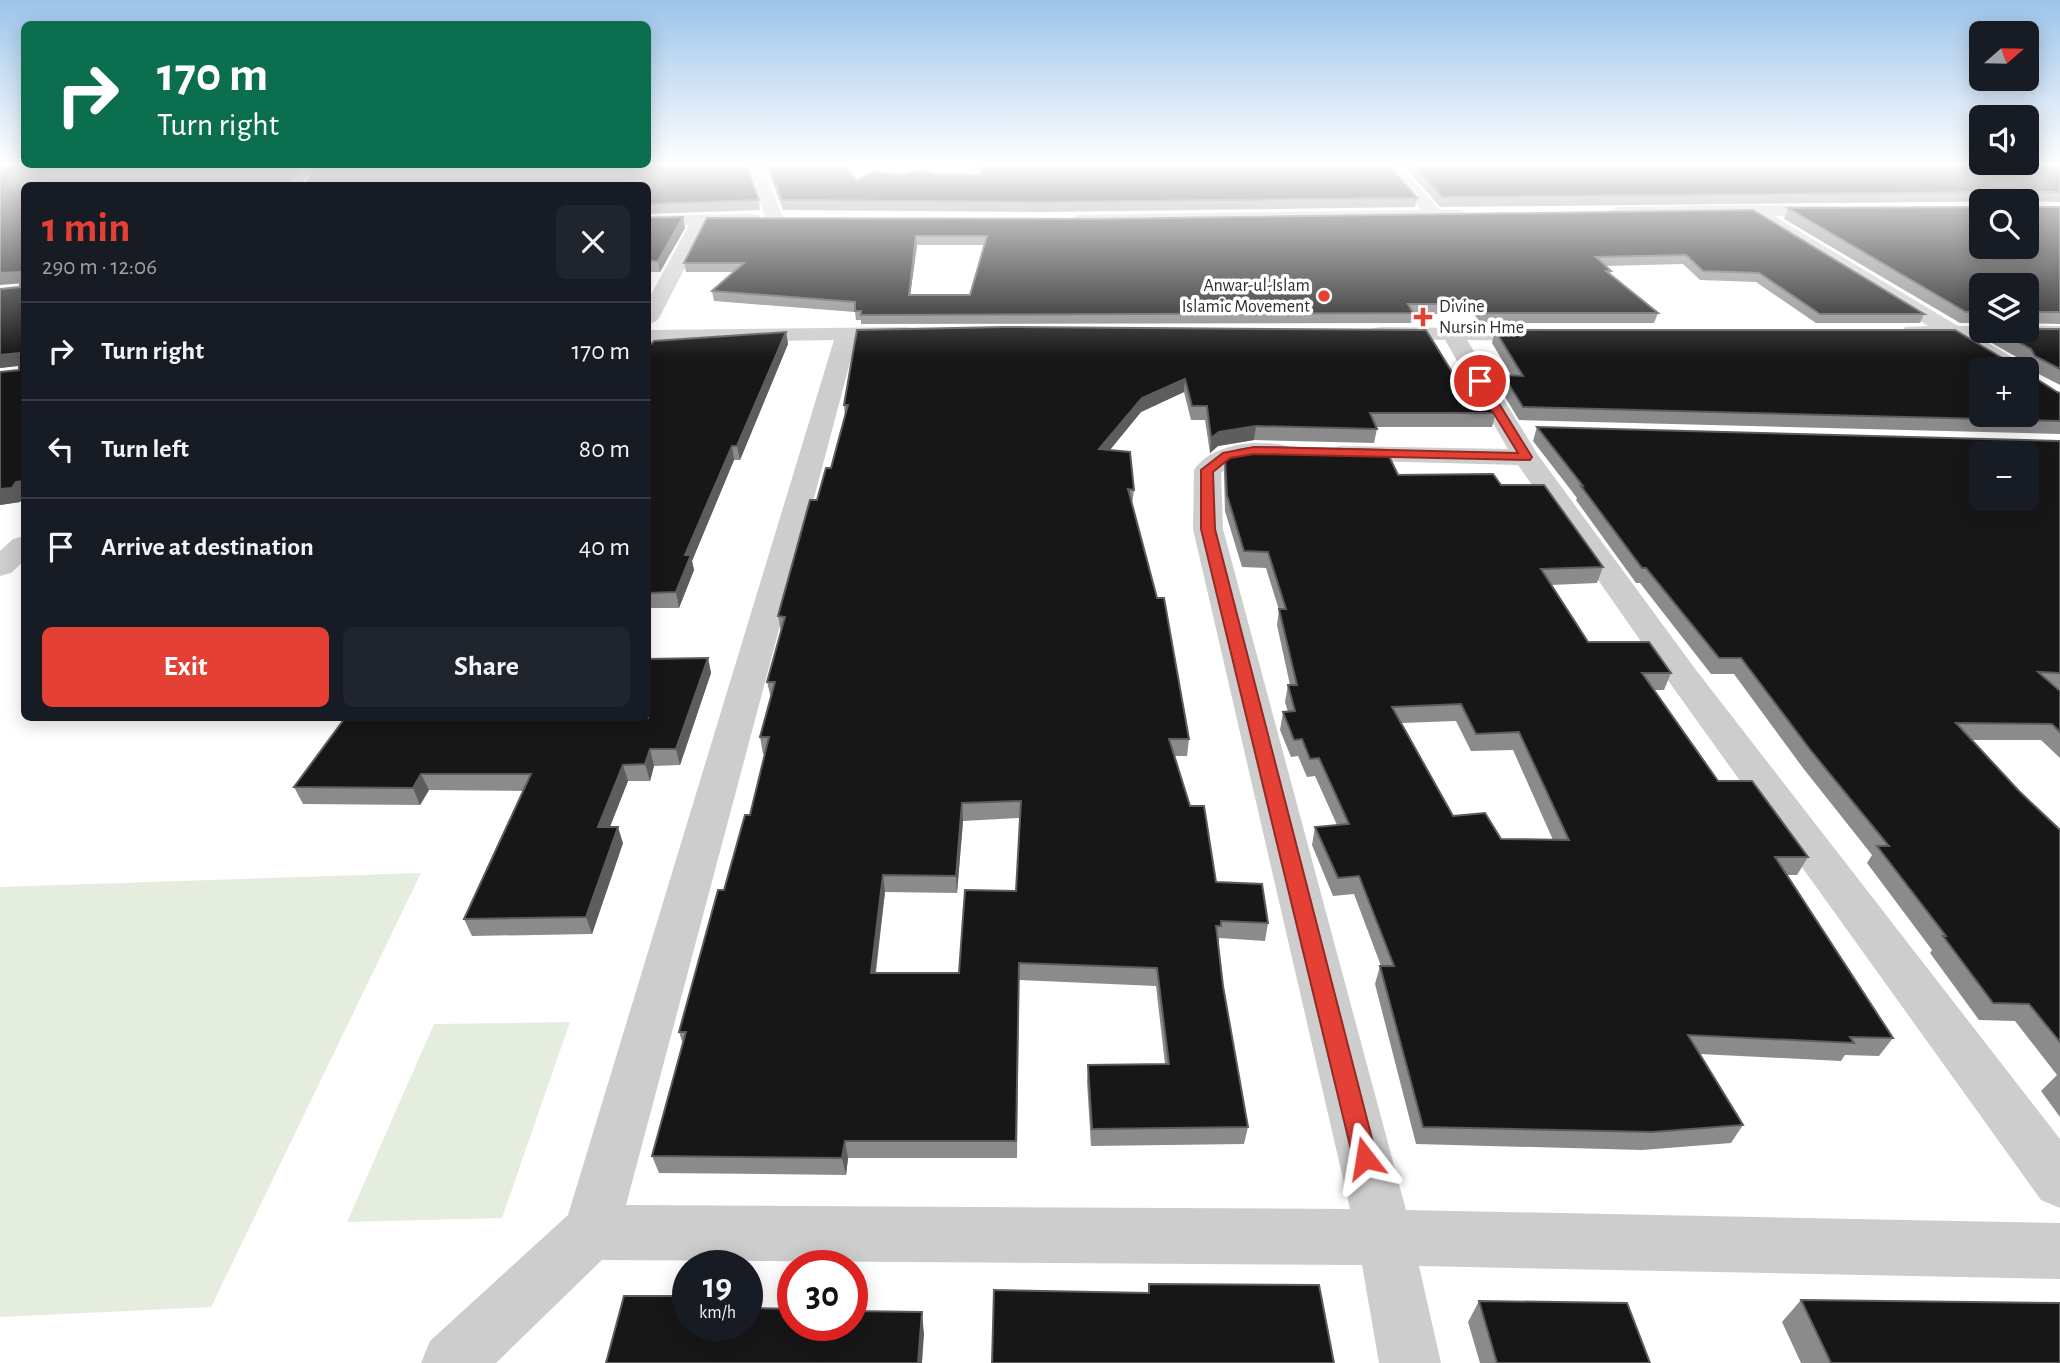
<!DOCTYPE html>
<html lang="en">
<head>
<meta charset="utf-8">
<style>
	body { margin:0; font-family:"Alegreya Sans",sans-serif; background:#20242c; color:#f1f3f6; height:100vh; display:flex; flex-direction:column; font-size:26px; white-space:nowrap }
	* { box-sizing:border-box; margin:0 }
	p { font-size:23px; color:#9ea1a6 }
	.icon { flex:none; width:38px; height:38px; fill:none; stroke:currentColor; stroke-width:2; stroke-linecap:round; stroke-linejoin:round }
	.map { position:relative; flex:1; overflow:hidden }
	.sheet { position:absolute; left:21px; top:182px; width:630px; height:539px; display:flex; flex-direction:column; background:#171b24; border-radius:10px; box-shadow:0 4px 18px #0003 }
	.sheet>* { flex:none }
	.guide { position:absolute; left:21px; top:21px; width:630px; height:147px; border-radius:10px; box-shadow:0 4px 18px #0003; background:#0b6e4f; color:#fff; overflow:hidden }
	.needle { width:46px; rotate:70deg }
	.fabs { position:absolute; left:1969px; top:21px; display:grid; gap:14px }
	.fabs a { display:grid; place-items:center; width:70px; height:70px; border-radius:10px; background:#171b24; box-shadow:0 4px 18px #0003; font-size:35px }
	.speed { position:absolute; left:672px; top:1250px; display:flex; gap:14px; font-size:35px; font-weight:700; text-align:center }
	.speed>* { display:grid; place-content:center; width:91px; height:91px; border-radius:50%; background:#171b24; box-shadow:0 4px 18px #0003; line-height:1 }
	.speed small { font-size:18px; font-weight:400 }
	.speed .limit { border:10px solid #d22; background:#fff; color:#111 }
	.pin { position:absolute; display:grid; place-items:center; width:60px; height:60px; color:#fff; margin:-30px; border:4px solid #fff; border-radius:50%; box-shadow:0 2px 7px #0007 }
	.me { position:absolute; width:77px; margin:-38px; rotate:346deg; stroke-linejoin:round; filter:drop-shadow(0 0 5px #0008) }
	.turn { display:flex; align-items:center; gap:24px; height:147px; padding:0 21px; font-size:32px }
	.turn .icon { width:91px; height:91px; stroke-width:2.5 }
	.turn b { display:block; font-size:49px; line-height:60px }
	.round { display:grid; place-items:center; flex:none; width:74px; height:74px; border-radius:10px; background:#20242c }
	.summary { display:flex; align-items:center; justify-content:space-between; height:119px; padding:0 21px }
	h1 { font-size:42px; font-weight:600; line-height:52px; color:#e44036 }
	.button { display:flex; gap:14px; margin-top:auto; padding:14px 21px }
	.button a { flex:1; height:80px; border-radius:10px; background:#e44036; color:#fff; font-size:28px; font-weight:600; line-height:80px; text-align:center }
	.button a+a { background:#20242c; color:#f1f3f6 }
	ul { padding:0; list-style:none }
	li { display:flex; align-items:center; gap:21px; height:98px; padding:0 21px; border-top:2px solid #363941 }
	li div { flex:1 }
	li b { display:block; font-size:26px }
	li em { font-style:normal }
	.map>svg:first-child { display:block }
</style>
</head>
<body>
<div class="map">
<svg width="2060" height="1363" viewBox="0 0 2060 1363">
	<rect width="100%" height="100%" fill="#fff"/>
	<path fill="#e5eddf" d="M 421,873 L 211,1307 L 0,1317 L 0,887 Z
		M 570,1022 L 502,1218 L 347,1222 L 434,1024 Z"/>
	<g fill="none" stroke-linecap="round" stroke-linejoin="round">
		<path fill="#cdcdcd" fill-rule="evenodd" d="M 747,166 L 763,166 L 784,219 L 781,223 L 769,223 L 766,219 Z
			M 1384,166 L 1400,166 L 1440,210 L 1460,210 L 1469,215 L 1460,220 L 1078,225 L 1069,220 L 1078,215 L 1422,210 Z
			M 1753,205 L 1840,206 L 1842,210 L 1840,214 L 1834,215 L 1774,216 L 1958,326 L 1981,326 L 1981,331 L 2026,331 L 2026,326 L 2060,326 L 2060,338 L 1980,338 L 2023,364 L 2027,369 L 1999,369 L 1949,338 L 1905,337 L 1902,332 L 1905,327 L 1928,326 L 1751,216 L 1617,217 L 1608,212 L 1617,207 Z
			M 753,214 L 759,215 L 762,219 L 759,223 L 707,225 L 659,318 L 655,322 L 648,324 L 648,300 L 689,225 L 648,226 L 648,216 Z
			M 905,327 L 913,328 L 916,333 L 913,338 L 856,340 L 626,1205 L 1350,1209 L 1193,529 L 1194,470 C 1212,443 1258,439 1287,446 L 1291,452 L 1287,458 C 1261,464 1246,454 1221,473 L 1223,529 L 1406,1210 L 2060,1223 L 2060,1279 L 1419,1266 L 1441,1363 L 1379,1363 L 1362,1265 L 602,1260 L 496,1363 L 421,1363 L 430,1341 L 568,1215 L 834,340 L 648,343 L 648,330 Z
			M 1381,327 L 1550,329 L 1553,334 L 1550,339 L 1542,341 L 1467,340 L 1538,455 L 1696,670 L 2060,1139 L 2060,1208 L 2041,1200 L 1672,686 L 1518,465 L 1332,460 L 1328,454 L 1332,448 L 1341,446 L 1508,449 L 1445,340 L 1373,338 L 1370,333 L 1373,328 Z
			M 24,536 L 24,561 L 11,573 L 0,576 L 0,551 L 13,539 Z"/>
	</g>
	<path fill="#8b8b8b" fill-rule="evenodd" d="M 0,166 L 746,166 L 759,200 L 760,210 L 648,214 L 648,186 L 310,172 L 300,186 L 24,186 L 24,496 L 20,502 L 0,505 L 0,372 L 19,370 L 19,366 L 0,368 L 0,289 L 20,287 Z
		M 766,166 L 844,166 L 857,180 L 901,175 L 981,175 L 979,166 L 1390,166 L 1417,198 L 1415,207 L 1040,212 L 783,210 Z
		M 1404,166 L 2060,166 L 2060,202 L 2029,201 L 2028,204 L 2031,207 L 2060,207 L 2060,324 L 2026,323 L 2026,285 L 1981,285 L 1981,323 L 1960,323 L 1784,219 L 1788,208 L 1981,207 L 2026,201 L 1440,207 Z
		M 1753,210 L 1924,314 L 1920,323 L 1816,323 L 1756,282 L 1700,280 L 1683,264 L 1605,266 L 1611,271 L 1610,274 L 1658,313 L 1654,323 L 1480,323 L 1474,314 L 1413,314 L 1411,323 L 861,324 L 861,320 L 856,320 L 855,312 L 714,301 L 712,291 L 734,272 L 686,272 L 684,263 L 707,218 L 1096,219 ZM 917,245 L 984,245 L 970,295 L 910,295 Z
		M 648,218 L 685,228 L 660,272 L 648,272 Z
		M 2060,329 L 2060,385 L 2031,370 L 2032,376 L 2057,392 L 2060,393 L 2060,434 L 1519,420 L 1499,387 L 1503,375 L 1511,375 L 1492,343 L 1495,330 L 2020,359 L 1990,342 L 1996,331 L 2026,331 Z
		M 857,330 L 1452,372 L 1496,413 L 1492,427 L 1376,427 L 1377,429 L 1374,443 L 1254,440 L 1218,446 L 1210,453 L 1205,420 L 1191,420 L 1184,392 L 1141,412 L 1110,450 L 1134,490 L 1132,504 L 1189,739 L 1187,756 L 1174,756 L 1216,882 L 1268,923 L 1265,941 L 1219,938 L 1219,943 L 1218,943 L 1223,986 L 1248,1127 L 1244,1144 L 1091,1146 L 1087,1082 L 1088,1065 L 1165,1064 L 1156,986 L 1019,980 L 1017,1158 L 848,1158 L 846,1175 L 659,1173 L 652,1156 L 683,1044 L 679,1032 L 724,890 L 750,815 L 765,754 L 763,754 L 760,737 L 771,698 L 767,682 L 781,633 L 778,616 L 817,500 L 831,468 L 845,417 L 844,405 ZM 1020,818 L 1016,891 L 959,973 L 876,973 L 885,892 L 957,893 L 963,821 Z
		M 786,332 L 788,344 L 740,460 L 734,460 L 692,561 L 694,570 L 679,608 L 648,608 L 648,347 Z
		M 1537,427 L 2060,441 L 2060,689 L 2057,689 L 2060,691 L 2060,758 L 2041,740 L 1971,740 L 2019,791 L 2060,830 L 2060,1117 L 2041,1091 L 2057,1075 L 2015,1021 L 1979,1020 L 1930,953 L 1932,950 L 1867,863 L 1872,855 L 1803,768 L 1734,674 L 1711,674 L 1640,583 L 1636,583 L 1576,500 L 1577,498 L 1533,441 Z
		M 1225,459 L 1501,485 L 1603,567 L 1597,583 L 1551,585 L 1588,642 L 1671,673 L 1664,690 L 1654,690 L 1718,781 L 1808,857 L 1797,875 L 1787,875 L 1893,1038 L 1879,1056 L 1845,1055 L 1841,1061 L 1700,1054 L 1743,1125 L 1731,1143 L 1642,1150 L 1416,1144 L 1375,984 L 1380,966 L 1381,966 L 1354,894 L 1333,896 L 1312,845 L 1315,827 L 1337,825 L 1315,776 L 1307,777 L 1298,756 L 1291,757 L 1280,730 L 1283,712 L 1288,712 L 1285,702 L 1288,685 L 1290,685 L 1277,625 L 1279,610 L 1266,568 L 1242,567 L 1225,511 L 1224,474 ZM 1456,721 L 1471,751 L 1513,750 L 1553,840 L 1501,839 L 1453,816 L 1402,723 Z
		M 708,658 L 711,673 L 680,765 L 654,766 L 650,781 L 628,781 L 610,827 L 623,843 L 592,934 L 472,936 L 464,919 L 523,791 L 429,790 L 420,805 L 303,804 L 294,787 Z
		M 1801,1300 L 2060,1363 L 1801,1363 L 1782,1322 Z
		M 1479,1301 L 1650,1363 L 1480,1363 L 1468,1322 Z"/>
	<path fill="#5d5d5d" d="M 304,166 L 314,166 L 300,186 L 290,186 Z
		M 683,217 L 685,228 L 660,272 L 658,261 Z
		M 916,236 L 917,245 L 909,304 L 909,295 Z
		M 20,272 L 24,283 L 0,285 L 0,273 Z
		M 786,332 L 788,344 L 740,460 L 737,446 Z
		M 19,353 L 24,365 L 0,368 L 0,355 Z
		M 1185,379 L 1184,392 L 1141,412 L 1099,463 L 1099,449 L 1142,398 Z
		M 1256,426 L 1254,440 L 1218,446 L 1210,453 L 1211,438 L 1219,432 Z
		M 732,446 L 734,460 L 692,561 L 694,570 L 679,608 L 676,592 L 685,555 Z
		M 24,481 L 24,496 L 20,502 L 0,505 L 0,489 L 16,482 Z
		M 708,658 L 711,673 L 680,765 L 676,749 Z
		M 650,749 L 654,766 L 650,781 L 645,764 Z
		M 623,765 L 628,781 L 603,844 L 598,827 Z
		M 421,774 L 429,790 L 420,805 L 413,788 Z
		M 962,803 L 963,821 L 957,893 L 956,876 Z
		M 618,827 L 623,843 L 592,934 L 586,917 Z
		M 883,875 L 885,892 L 873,990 L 871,973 Z
		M 845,1141 L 848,1158 L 846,1175 L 842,1158 Z
		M 748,1296 L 755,1317 L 747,1313 Z
		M 922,1312 L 924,1334 L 922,1363 L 918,1363 Z"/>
	<path fill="#171717" stroke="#5d5d5d" stroke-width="2" fill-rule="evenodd" d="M 0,166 L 304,166 L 290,186 L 24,186 L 24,481 L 16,482 L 12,488 L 0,489 L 0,372 L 19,370 L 19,353 L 0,355 L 0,289 L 20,287 L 20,272 L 0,273 Z
		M 312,166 L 746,166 L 759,200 L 648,204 L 648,186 L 305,186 Z
		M 768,166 L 844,166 L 857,180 L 874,171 L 901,175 L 921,170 L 936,174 L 982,175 L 980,166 L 1390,166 L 1417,198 L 1040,202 L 782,200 Z
		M 1414,166 L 2060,166 L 2060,192 L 2031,192 L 2028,204 L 2031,207 L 2060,207 L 2060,312 L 2032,312 L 2030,316 L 2026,316 L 2026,285 L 1981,285 L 1981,312 L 1966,312 L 1788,208 L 1981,207 L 1981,247 L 2026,247 L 2026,201 L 1987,201 L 1988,194 L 1986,192 L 1442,197 Z
		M 1753,210 L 1924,314 L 1820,314 L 1759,273 L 1703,271 L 1686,255 L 1596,257 L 1611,271 L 1606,271 L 1658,313 L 1482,313 L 1477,304 L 1408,304 L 1413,313 L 861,315 L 861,311 L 855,311 L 855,302 L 712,291 L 744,263 L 684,263 L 707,218 L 1096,219 ZM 916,236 L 987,236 L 970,295 L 909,295 Z
		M 683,217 L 658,261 L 648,261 L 648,218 Z
		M 1004,327 L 1426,330 L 1452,372 L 1472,373 L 1496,413 L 1370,413 L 1377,429 L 1256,426 L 1219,432 L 1211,438 L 1207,406 L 1192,406 L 1185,379 L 1142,398 L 1099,449 L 1130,452 L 1134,490 L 1128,489 L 1157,598 L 1164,598 L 1189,739 L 1169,739 L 1190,806 L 1204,806 L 1216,882 L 1262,884 L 1268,923 L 1221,921 L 1221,926 L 1216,926 L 1223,986 L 1248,1127 L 1092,1129 L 1088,1065 L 1169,1064 L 1157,968 L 1019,963 L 1016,1141 L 845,1141 L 842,1158 L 652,1156 L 686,1032 L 679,1032 L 718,890 L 724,890 L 745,815 L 750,815 L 769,737 L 760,737 L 775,682 L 767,682 L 785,617 L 778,616 L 810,500 L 817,500 L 826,468 L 831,468 L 848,405 L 844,405 L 857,330 ZM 1021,801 L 1016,891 L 965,890 L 959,973 L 871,973 L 883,875 L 956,876 L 962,803 Z
		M 2026,329 L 2060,329 L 2060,369 L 2035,356 L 2031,349 L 1999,331 L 2026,331 Z
		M 1495,330 L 1955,330 L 2004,359 L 2030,359 L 2032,376 L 2057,392 L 2060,393 L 2060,421 L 1523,407 L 1503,375 L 1523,376 ZM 1981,369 L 2026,369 L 2026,415 L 1981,415 Z
		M 786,332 L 737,446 L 732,446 L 685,555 L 691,555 L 676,592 L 648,593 L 648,347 L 654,341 Z
		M 1537,427 L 2060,441 L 2060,673 L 2038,672 L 2060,691 L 2060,732 L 2052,724 L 1956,723 L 2019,791 L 2060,830 L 2060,1042 L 2029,1004 L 1993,1003 L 1943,936 L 1946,936 L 1877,846 L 1889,846 L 1812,752 L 1741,658 L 1719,658 L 1646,568 L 1642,568 L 1581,486 L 1583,486 ZM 1981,453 L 2026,453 L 2026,499 L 1981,499 Z
		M 1256,447 L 1386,450 L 1398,475 L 1493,474 L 1501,485 L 1544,485 L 1603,567 L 1541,569 L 1588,642 L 1649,642 L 1671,673 L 1642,673 L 1718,781 L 1752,781 L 1808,857 L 1775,857 L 1893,1038 L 1850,1037 L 1854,1043 L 1688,1035 L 1743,1125 L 1652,1132 L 1423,1127 L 1380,966 L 1394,966 L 1359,876 L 1338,878 L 1315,827 L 1349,824 L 1319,758 L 1310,759 L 1302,739 L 1294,740 L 1283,712 L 1295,711 L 1288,685 L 1297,685 L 1279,609 L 1286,609 L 1268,552 L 1244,551 L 1227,495 L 1225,459 L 1238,450 ZM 1461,704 L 1476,734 L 1519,732 L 1569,840 L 1501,839 L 1485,813 L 1453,816 L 1392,707 Z
		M 708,658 L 676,749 L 650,749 L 645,764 L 623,765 L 598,827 L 618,827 L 586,917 L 464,919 L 531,774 L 421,774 L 413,788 L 294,787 L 345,718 L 648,718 L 648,659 Z
		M 1149,1284 L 1319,1285 L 1334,1363 L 992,1363 L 994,1290 L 1149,1293 Z
		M 624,1296 L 688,1296 L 688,1325 L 747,1325 L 747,1308 L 793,1309 L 793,1325 L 852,1325 L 852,1311 L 922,1312 L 918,1363 L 606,1363 Z
		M 1801,1300 L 2060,1303 L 2060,1363 L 1831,1363 Z
		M 1479,1301 L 1627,1303 L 1650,1363 L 1497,1363 Z"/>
	<linearGradient id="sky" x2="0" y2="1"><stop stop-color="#9cc4ea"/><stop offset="0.46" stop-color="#fff"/><stop offset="1" stop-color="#fff" stop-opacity="0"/></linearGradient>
	<rect width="2060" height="357" fill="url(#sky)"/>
	<path fill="#e44036" stroke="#942a23" stroke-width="2" d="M 1476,379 L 1485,381 L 1532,457 L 1530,460 L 1254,454 L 1230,458 L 1213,472 L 1215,529 L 1377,1158 L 1374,1166 L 1365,1170 L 1356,1166 L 1353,1158 L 1201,529 L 1201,470 L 1223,453 L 1254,447 L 1518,453 L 1474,381 Z"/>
	<g fill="#e44036" stroke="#fff" stroke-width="2.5">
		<circle cx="1324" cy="296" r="7"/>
		<path d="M1419.5 306.5h7v7h7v7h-7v7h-7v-7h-7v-7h7z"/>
	</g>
	<g text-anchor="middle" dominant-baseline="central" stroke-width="7" stroke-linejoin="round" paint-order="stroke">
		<g font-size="18" fill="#303030" stroke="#fff" text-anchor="end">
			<text x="1310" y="286">Anwar-ul-Islam<tspan x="1310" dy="21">Islamic Movement</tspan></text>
			<text x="1439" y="307" text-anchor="start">Divine<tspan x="1439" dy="21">Nursin Hme</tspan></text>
		</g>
	</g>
</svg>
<div class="fabs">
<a><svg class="needle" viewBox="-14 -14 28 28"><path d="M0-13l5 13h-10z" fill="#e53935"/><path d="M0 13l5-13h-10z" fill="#9ea1a6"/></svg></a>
<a><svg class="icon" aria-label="sound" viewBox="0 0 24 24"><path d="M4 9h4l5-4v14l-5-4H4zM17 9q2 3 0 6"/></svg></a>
<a><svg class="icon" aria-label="search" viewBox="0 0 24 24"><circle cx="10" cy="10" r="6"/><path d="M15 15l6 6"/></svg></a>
<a><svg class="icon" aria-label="layers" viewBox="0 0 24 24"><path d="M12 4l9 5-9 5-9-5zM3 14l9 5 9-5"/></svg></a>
<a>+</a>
<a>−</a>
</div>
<div class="speed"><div>19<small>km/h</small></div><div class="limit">30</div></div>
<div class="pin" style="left:1480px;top:381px;background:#d93025"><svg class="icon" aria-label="arrive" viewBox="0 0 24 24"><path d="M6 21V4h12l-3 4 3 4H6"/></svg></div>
<svg class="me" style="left:1365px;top:1158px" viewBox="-20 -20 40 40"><path d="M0-17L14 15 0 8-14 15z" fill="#e44036" stroke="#fff" stroke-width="4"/></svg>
<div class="guide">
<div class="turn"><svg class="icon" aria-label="right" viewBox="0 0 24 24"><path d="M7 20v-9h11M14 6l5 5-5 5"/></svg><div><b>170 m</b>Turn right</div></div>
</div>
<section class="sheet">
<div class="summary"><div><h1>1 min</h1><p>290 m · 12:06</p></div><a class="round"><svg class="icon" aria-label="close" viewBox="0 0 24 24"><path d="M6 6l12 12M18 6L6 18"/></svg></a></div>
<ul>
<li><svg class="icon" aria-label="right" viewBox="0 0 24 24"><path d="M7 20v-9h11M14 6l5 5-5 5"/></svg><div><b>Turn right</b></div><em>170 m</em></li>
<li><svg class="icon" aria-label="left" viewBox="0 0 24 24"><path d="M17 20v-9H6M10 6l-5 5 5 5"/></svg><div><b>Turn left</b></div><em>80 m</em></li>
<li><svg class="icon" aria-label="arrive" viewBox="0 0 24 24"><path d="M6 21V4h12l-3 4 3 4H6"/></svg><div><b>Arrive at destination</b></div><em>40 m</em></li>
</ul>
<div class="button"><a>Exit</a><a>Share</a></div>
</section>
</div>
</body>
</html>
